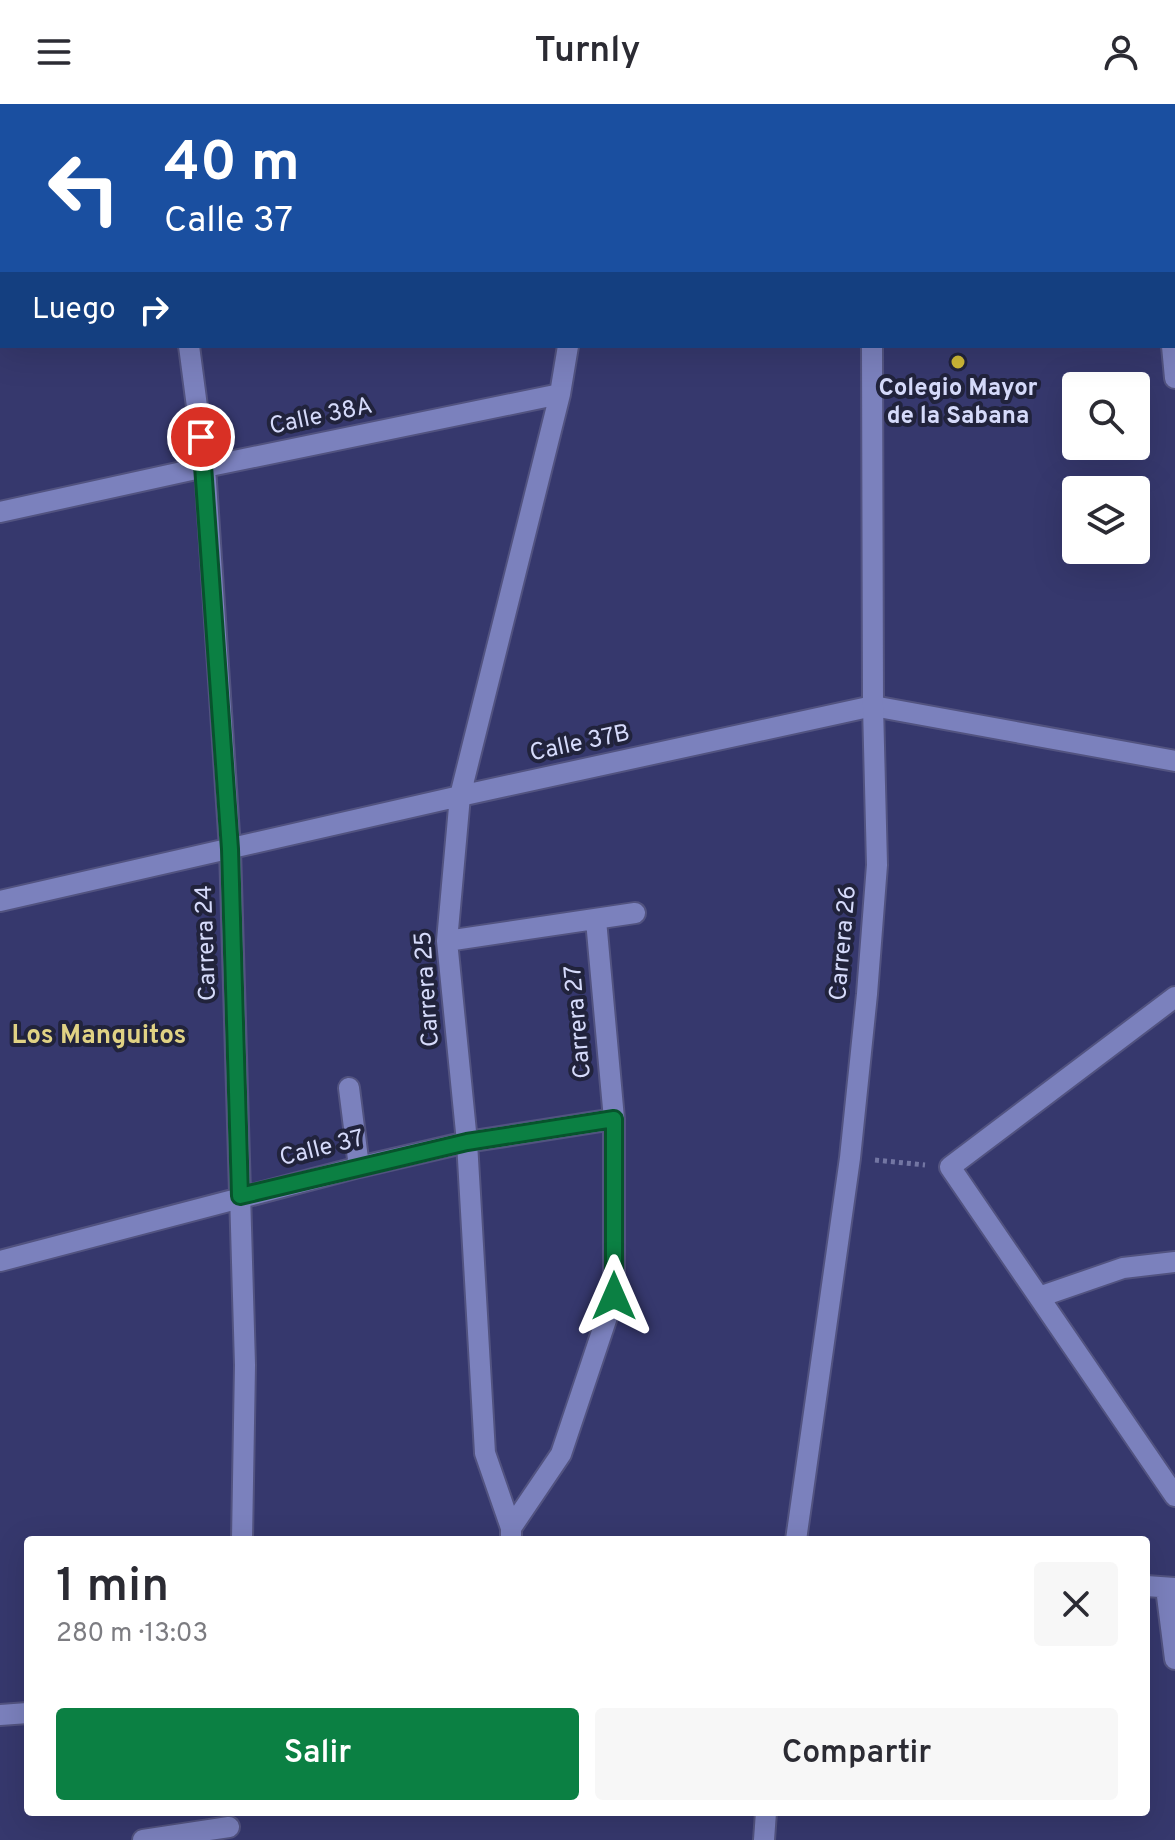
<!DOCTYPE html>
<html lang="es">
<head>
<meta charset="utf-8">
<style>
	body { margin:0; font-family:Overpass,sans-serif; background:#f7f7f7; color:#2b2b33; height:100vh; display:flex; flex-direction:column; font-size:30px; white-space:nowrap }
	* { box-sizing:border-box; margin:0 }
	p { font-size:26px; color:#7c7c81 }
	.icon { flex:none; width:44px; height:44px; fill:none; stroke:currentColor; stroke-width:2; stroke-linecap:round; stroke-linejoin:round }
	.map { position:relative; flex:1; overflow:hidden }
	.side { position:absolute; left:24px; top:1432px; width:1126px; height:280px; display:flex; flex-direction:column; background:#fff; border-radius:8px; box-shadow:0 8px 32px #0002 }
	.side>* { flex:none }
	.hud { position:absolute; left:0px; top:0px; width:1176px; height:244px; box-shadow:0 8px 32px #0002; background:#1a4fa0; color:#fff; overflow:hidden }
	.fabs { position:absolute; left:1062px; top:268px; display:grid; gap:16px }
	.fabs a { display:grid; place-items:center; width:88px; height:88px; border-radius:8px; background:#fff; box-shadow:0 8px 32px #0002; font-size:40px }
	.pin { position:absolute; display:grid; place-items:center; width:68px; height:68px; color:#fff; margin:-34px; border:4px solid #fff; border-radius:50%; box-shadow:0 2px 8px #0007 }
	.me { position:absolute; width:88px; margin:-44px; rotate:0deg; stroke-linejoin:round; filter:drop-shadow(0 0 6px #0008) }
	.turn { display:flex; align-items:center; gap:28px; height:168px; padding:0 32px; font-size:36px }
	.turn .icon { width:104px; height:104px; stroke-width:2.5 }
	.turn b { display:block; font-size:56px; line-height:68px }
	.then { display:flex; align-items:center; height:76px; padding:0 32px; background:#0003; gap:16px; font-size:30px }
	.round { display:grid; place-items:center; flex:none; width:84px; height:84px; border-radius:8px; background:#f7f7f7 }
	.head { display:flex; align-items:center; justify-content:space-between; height:136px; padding:0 32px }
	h1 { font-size:48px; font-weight:600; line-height:60px }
	.primary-button { display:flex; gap:16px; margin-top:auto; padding:16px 32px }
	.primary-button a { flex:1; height:92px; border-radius:8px; background:#0b8043; color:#fff; font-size:32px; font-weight:600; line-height:92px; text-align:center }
	.primary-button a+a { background:#f7f7f7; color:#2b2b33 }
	header { display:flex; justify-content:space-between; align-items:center; height:104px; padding:0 32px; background:#fff; font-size:36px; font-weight:600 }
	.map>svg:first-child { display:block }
</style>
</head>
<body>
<header><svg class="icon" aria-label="menu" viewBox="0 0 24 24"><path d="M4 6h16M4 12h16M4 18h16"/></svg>Turnly<svg class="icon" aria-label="person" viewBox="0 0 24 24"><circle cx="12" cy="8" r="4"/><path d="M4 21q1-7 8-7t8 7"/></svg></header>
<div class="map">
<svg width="1175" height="1736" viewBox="0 0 1175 1736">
	<rect width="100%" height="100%" fill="#36386d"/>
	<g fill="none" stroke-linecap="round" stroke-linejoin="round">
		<defs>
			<path id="street" d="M 156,0 L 157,2
				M 1161,0 L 1161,2
				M 611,2 L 612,0
				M 1174,190 L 1175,190
				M 189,242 L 205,363 L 230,745 L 245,1261 L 242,1436
				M 1172,242 L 1175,274
				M 0,408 L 205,363 L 560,290
				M 0,797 L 460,692 L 873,602 L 1175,657
				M 447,837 L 635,809
				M 1175,893 L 950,1063 L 1175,1392
				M 349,984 L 359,1063
				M 0,1157 L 359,1063 L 467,1038 L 614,1015
				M 1039,1193 L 1123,1164 L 1175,1158
				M 511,1424 L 561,1350 L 614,1192 L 614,1015 L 596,816
				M 511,1436 L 511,1424 L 485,1349 L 467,1038 L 447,837 L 460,692 L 560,290 L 568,242
				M 1146,1482 L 1175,1484
				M 1166,1484 L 1175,1555
				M 0,1611 L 28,1609
				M 143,1736 L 229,1723"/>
			<path id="secondary" d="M 868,0 L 868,2
				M 796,1436 L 850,1054 L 867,890 L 877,761 L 873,602 L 872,242
				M 764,1736 L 766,1708"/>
			<path id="highway" d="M 109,2 L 112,0
				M 0,60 L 2,59"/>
		</defs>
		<use href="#street" stroke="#525380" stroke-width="24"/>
		<use href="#secondary" stroke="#525380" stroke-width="24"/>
		<use href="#highway" stroke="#525380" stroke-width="28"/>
		<path stroke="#7376a3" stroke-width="5" stroke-dasharray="4 4" stroke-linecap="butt" d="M 875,1056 L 925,1061"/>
		<use href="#street" stroke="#7b81bd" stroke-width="20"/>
		<use href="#secondary" stroke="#7b81bd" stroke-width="20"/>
		<use href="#highway" stroke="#f4a085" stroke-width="24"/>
	</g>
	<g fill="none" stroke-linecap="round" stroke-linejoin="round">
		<defs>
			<path id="route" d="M 201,333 L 230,745 L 240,1092 L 467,1038 L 614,1015 L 614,1192"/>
		</defs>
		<use href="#route" stroke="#07532c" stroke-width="20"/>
		<use href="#route" stroke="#0b8043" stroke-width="14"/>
	</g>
	<circle fill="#ceb837" stroke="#21233c" stroke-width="3" cx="958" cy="258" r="8"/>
	<g text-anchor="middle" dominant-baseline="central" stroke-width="8" stroke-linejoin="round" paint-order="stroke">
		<g font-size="24" font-weight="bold" fill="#d5dafa" stroke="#21233c">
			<text x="958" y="285">Colegio Mayor<tspan x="958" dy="28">de la Sabana</tspan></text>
		</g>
		<g font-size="24" fill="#d5dafa" stroke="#21233c">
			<text transform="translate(321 313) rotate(-12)">Calle 38A</text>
			<text transform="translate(580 640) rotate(-12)">Calle 37B</text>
			<text transform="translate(207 839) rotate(-92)">Carrera 24</text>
			<text transform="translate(844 839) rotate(-85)">Carrera 26</text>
			<text transform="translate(428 885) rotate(-94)">Carrera 25</text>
			<text transform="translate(579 918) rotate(-95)">Carrera 27</text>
			<text transform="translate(322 1045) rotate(-14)">Calle 37</text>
		</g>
		<g font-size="26" font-weight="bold" fill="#e0d284" stroke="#21233c">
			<text x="99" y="932">Los Manguitos</text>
		</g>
	</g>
</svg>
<div class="fabs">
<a><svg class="icon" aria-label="search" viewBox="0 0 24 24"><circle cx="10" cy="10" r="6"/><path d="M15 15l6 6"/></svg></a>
<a><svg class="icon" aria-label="layers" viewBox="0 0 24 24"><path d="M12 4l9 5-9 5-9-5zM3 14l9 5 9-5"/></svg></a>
</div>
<div class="pin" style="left:201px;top:333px;background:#d93025"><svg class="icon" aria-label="arrive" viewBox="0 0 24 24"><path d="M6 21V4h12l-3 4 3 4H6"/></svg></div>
<svg class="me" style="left:614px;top:1192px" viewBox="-20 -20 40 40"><path d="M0-17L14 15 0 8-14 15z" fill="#0b8043" stroke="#fff" stroke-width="4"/></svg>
<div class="hud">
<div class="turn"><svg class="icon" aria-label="left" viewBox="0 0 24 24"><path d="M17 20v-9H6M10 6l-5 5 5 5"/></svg><div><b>40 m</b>Calle 37</div></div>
<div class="then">Luego<svg class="icon" aria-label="right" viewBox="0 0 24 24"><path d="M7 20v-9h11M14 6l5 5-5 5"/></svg></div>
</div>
<section class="side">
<div class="head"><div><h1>1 min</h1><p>280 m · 13:03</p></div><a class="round"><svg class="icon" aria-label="close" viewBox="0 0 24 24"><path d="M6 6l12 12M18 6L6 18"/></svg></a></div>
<div class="primary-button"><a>Salir</a><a>Compartir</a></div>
</section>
</div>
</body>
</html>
